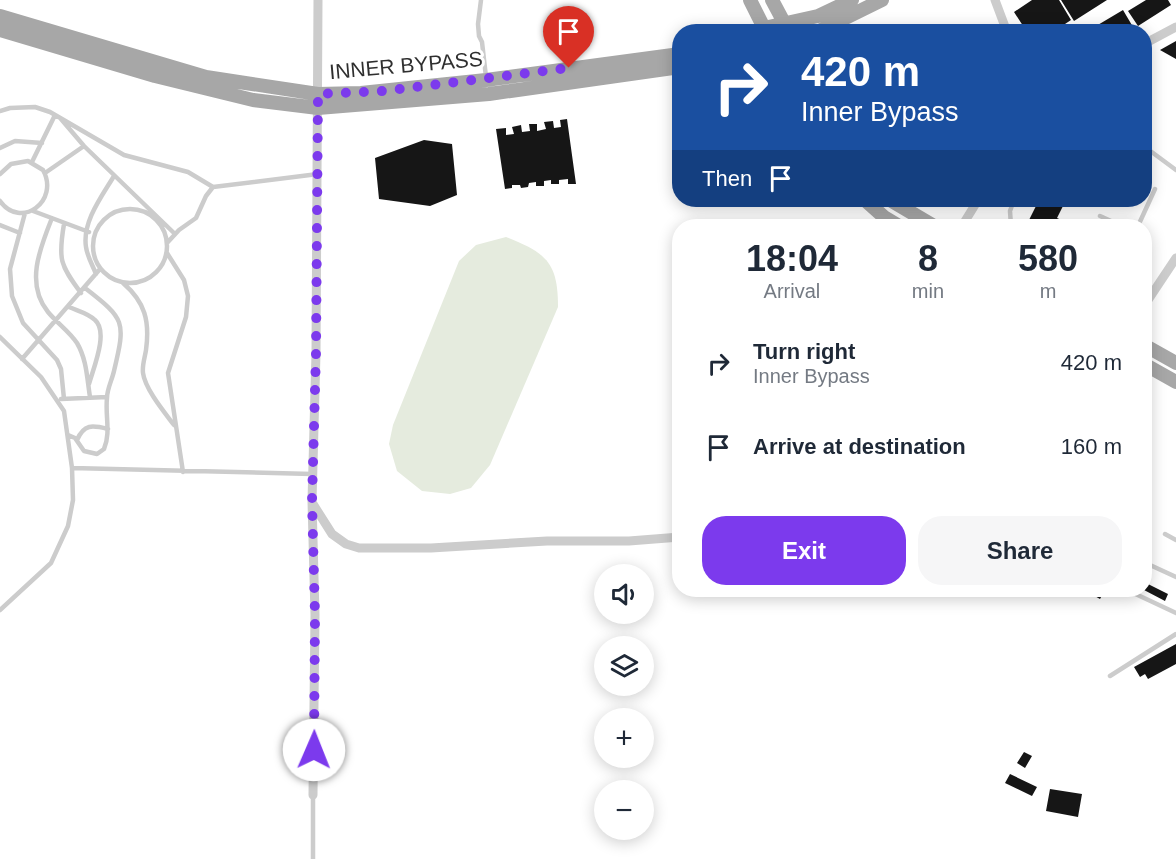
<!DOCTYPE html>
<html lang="en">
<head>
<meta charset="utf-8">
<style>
	body { margin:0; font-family:Arial,sans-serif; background:#f6f6f7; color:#1f2937; height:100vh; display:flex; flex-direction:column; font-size:22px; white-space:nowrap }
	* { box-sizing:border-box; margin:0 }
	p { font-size:20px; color:#747a83 }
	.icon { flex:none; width:33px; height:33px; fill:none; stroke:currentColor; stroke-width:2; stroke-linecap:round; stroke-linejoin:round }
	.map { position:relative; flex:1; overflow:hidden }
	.details { position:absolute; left:672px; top:219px; width:480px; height:378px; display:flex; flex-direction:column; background:#fff; border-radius:24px; box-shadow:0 3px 15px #0003 }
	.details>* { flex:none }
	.guide { position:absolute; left:672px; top:24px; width:480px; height:183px; border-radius:24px; box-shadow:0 3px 15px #0003; background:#1a4fa0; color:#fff; overflow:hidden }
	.buttons { position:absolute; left:594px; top:564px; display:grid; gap:12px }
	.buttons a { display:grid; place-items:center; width:60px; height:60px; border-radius:50%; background:#fff; box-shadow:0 3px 15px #0003; font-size:30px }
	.pin { position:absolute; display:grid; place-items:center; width:51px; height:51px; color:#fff; margin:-62px -26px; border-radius:50% 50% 50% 0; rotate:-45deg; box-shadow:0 0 6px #0007 }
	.pin .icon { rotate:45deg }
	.me { position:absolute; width:66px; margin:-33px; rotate:1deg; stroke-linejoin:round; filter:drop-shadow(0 0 4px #0008) }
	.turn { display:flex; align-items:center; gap:21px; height:126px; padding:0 30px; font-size:27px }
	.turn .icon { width:78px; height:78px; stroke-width:2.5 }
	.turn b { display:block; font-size:42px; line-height:51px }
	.then { display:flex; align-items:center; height:57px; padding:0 30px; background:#0003; gap:12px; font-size:22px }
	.eta { display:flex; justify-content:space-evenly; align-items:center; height:102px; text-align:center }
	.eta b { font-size:36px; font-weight:800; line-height:42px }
	.primary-button { display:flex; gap:12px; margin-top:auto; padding:12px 30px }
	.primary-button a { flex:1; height:69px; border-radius:24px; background:#7c3aed; color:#fff; font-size:24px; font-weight:800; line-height:69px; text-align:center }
	.primary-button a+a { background:#f6f6f7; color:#1f2937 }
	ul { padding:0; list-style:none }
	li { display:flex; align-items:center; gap:18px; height:84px; padding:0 30px }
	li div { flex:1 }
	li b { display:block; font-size:22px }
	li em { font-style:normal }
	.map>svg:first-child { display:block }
</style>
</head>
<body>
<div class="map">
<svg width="1176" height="859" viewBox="0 0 1176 859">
	<rect width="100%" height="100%" fill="#fff"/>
	<path fill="#e5ebde" d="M 506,237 C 546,253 558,262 558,307 L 490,465 L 471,488 L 450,494 L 422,491 L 397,471 L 389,444 L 393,425 L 459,261 L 476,245 Z"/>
	<path fill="#161616" d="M 1032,0 L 1059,0 L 1071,20 L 1053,32 L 1027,32 L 1014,12 Z
		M 1061,0 L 1107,0 L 1074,21 Z
		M 1146,0 L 1168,0 L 1171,5 L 1138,26 L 1128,11 Z
		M 1123,10 L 1133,27 L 1126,32 L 1086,32 Z
		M 1176,41 L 1176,59 L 1160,50 Z
		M 567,119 L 576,184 L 568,184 L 568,179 L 559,180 L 559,184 L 551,184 L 551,180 L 544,181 L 544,186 L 536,186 L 536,182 L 529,183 L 528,187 L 521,188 L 520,185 L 512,185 L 512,188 L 505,189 L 496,129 L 506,128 L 506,135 L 514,134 L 512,127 L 521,125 L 522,132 L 530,131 L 529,124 L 537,124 L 537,131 L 546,129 L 544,122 L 553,121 L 554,128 L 561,127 L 560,120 Z
		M 424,140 L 452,144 L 457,195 L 430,206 L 379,199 L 375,158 Z
		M 1039,200 L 1066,200 L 1057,218 L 1075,226 L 1026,226 Z
		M 1144,582 L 1168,594 L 1165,601 L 1144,590 Z
		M 1087,590 L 1105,590 L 1100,599 L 1086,591 Z
		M 1176,644 L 1176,664 L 1148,679 L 1145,674 L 1140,677 L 1134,667 Z
		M 1024,752 L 1032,756 L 1025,768 L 1017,763 Z
		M 1010,774 L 1037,787 L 1032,796 L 1005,783 Z
		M 1050,789 L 1082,794 L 1078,817 L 1046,811 Z"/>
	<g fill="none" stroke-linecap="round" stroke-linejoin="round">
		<path stroke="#ccc" stroke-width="4.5" d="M 481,0 L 478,24 L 479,36 L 482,42 L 486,77
			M 0,111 L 10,108 L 35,107 L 50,112 L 124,155 L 188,172 L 213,187 L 318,174
			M 61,119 L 84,146 L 175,234
			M 0,148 L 15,141 L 42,143
			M 1149,150 L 1176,170
			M 32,162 L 55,115
			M 45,173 L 84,146
			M 0,174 L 11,164 L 28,161 L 43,170 C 60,201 21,230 0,201
			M93 246a37 37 0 1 1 74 0a37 37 0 1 1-74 0Z
			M 33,211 L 89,232
			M 25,213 L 10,269 L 12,296 L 23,323 L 57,360 L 61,369 L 64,399
			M 1100,216 L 1122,226
			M 52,218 C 40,248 25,284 48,312 C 57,323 69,331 77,343 C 87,360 87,379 90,397
			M 64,224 C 58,259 60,265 81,293
			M 0,225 L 20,233
			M 1011,226 L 1010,211 L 1014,200
			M 1138,226 L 1155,189
			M 167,243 L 179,230 L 196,218 L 206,196 L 213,187
			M 1144,252 L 1144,257
			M 167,253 L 184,280 L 188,296 L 186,317 L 168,373 L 183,472
			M 96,274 C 93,266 87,256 86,247 C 82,222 102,196 114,176
			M 123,283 C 145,302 150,321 146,350 C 145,357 142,365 143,373 C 145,389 165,413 174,425
			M 69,307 C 78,311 88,313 95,320 C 109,332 93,369 89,384
			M 0,337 L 41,377 L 64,411 L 72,468 L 73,500 L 68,526 L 51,563 L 0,610
			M 22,359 L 100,269
			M 61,399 L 107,397
			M 68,435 L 75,438 L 84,451 L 97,454 L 104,449 C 111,433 105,415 107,398 C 107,389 112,380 114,371 C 126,321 125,319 85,288
			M 77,440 C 84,424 92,425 108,429
			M 72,468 L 312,474
			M 1165,534 L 1176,540
			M 1150,565 L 1176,577
			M 1127,590 L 1176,613
			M 1110,676 L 1176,634
			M 313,859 L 313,795"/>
		<path stroke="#ccc" stroke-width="9" d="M 995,0 L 1007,32
			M 1144,44 L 1176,27
			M 962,226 L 978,200
			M 1144,306 L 1176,258
			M 313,504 L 332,534 L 346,544 L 359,548 L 431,548 L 547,541 L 629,541 L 680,537
			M 313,795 L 315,615 L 312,501 L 316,353 L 318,0"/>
		<path stroke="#a7a7a7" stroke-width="14" d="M 750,0 L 766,32
			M 772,0 L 788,30
			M 0,16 L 206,77 L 318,94 L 361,93 L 486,80 L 680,54
			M 0,30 L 155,76 L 253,100 L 318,108 L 489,94 L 680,67
			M 757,32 L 764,28 L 818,16 L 852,0
			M 817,32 L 882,0
			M 865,200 L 884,217 L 899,226
			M 890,200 L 934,226
			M 1144,345 L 1176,363
			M 1144,364 L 1176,382"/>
	</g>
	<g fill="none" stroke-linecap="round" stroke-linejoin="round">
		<path stroke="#7c3aed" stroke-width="10" stroke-dasharray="0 18" d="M 314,750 L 315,615 L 312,501 L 316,353 L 318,94 L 384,91 L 569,68"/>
	</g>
	<g text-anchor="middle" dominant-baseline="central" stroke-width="6" stroke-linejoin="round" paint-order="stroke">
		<g font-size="21" fill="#2f2f2f" stroke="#fff">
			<text transform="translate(406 65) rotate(-5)">INNER BYPASS</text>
		</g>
	</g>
</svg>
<div class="buttons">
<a><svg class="icon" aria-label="sound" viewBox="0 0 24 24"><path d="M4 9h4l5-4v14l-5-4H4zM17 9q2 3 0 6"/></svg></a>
<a><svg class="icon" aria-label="layers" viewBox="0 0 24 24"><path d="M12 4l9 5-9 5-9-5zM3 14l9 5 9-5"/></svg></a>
<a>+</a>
<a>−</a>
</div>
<div class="pin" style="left:569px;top:68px;background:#d93025"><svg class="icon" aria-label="arrive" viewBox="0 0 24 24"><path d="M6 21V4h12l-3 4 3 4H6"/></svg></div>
<svg class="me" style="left:314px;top:750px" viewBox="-20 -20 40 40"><circle r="19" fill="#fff"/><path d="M0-13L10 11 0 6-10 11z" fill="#7c3aed"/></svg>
<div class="guide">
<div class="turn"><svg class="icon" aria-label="right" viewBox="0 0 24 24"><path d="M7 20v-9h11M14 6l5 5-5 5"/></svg><div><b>420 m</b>Inner Bypass</div></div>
<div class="then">Then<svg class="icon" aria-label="arrive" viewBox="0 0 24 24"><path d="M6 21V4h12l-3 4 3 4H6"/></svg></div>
</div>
<section class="details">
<div class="eta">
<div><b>18:04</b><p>Arrival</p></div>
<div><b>8</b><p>min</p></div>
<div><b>580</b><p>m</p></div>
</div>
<ul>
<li><svg class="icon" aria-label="right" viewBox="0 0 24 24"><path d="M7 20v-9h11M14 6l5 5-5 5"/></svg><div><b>Turn right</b><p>Inner Bypass</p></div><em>420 m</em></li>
<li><svg class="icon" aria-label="arrive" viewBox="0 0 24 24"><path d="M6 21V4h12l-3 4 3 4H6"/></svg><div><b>Arrive at destination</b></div><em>160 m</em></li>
</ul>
<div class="primary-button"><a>Exit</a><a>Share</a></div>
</section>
</div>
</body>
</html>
